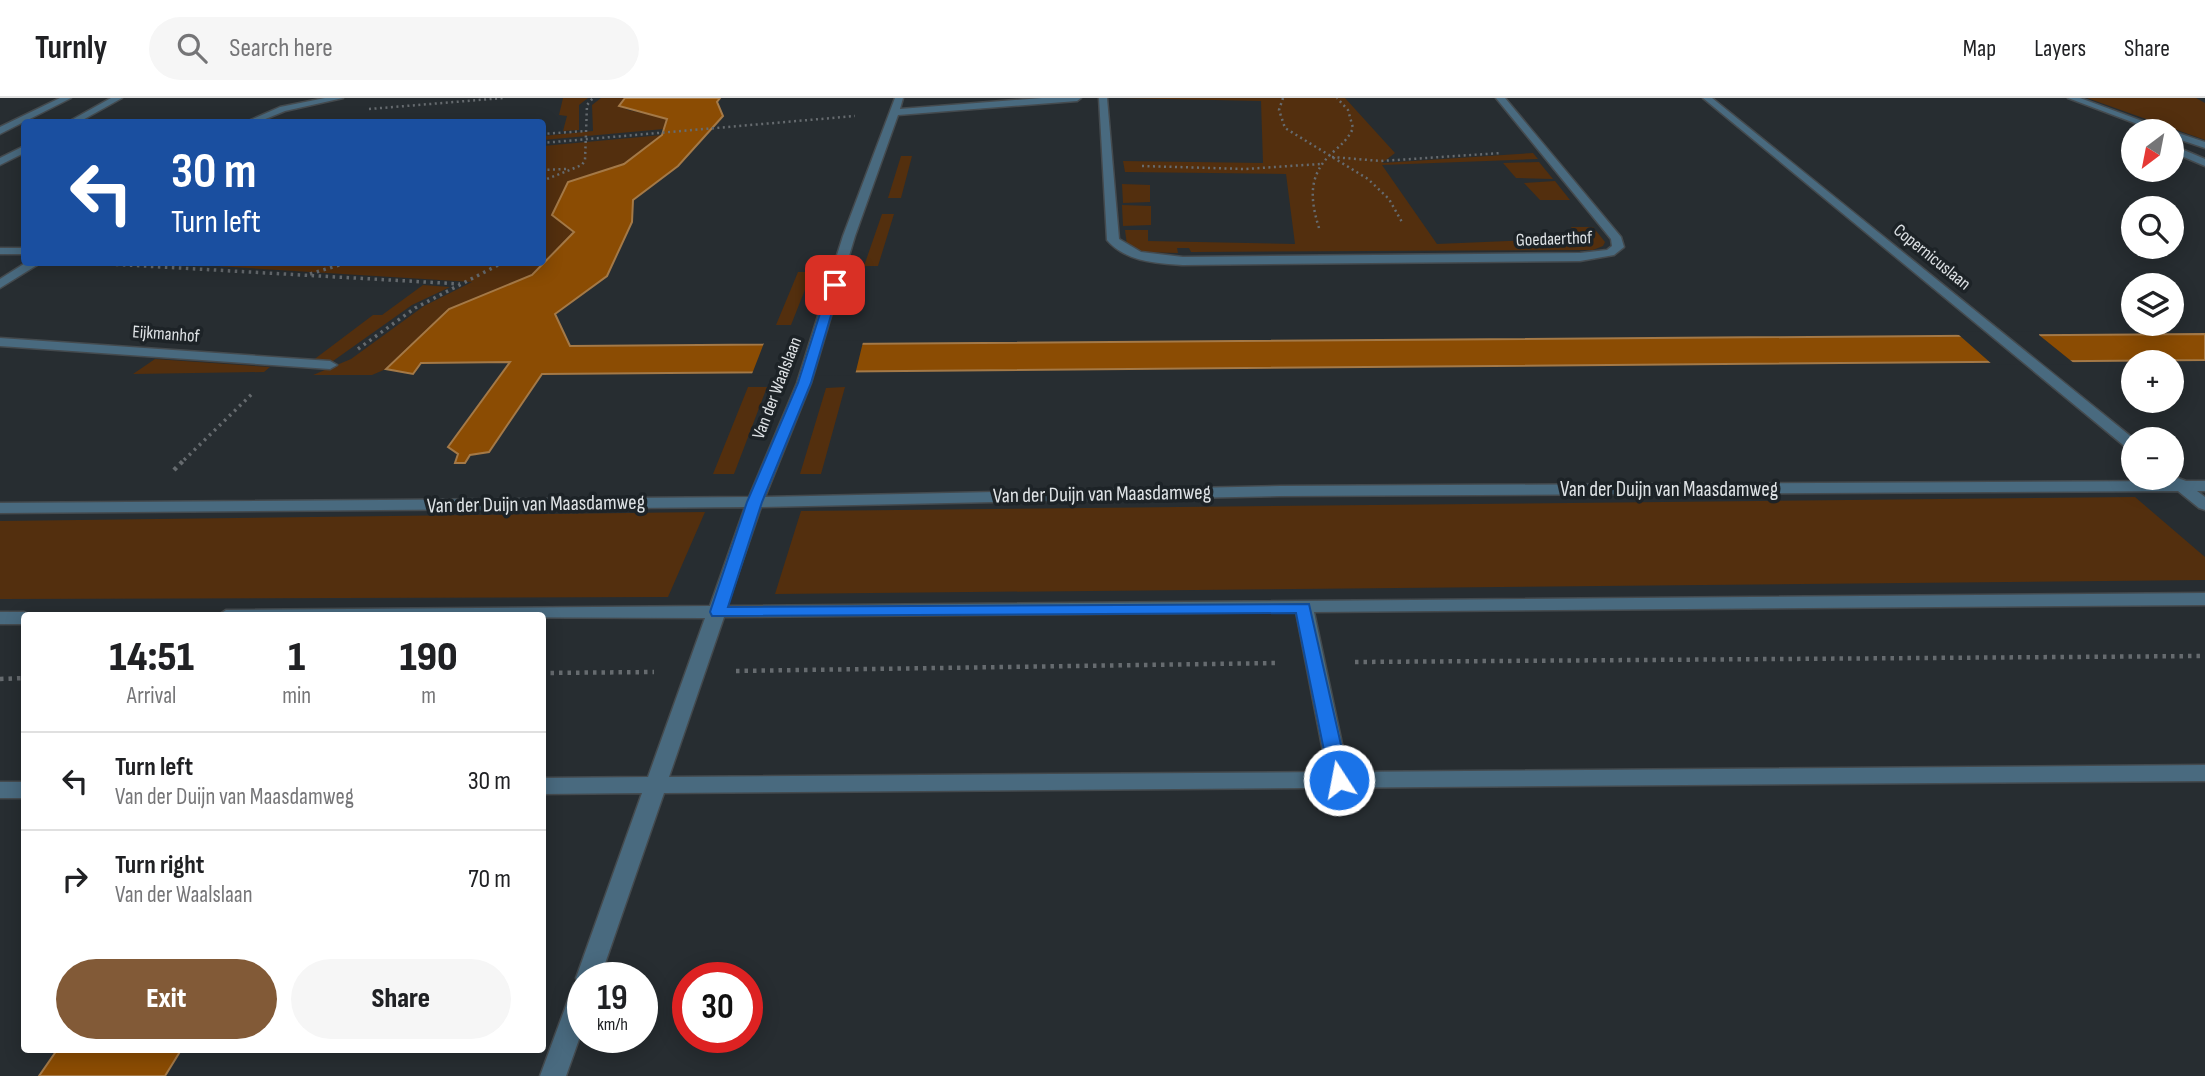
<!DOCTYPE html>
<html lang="en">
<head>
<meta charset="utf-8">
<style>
	body { margin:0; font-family:"Sofia Sans Condensed",sans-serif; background:#f6f6f6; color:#202124; height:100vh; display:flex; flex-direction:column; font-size:26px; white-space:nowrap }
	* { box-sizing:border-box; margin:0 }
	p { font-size:23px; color:#757577 }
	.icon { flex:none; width:38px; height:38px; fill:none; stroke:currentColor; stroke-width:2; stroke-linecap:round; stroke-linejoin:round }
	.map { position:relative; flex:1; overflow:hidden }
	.drawer { position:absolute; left:21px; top:514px; width:525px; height:441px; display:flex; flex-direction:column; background:#fff; border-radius:7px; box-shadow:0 4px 18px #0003 }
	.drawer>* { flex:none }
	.guide { position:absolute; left:21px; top:21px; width:525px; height:147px; border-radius:7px; box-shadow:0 4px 18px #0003; background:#1a4fa0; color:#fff; overflow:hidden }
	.needle { width:46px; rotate:212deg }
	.buttons { position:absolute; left:2121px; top:21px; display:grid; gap:14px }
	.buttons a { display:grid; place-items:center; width:63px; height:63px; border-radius:50%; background:#fff; box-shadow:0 4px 18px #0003; font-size:35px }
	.speed { position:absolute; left:567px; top:864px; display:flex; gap:14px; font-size:35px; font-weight:700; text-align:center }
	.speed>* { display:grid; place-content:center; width:91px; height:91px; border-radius:50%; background:#fff; box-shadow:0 4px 18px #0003; line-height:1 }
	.speed small { font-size:18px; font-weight:400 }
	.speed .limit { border:10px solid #d22; background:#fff; color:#111 }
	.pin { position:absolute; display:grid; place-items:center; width:60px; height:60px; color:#fff; margin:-30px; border-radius:14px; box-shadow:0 4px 10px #0006 }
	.me { position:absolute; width:77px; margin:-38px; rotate:349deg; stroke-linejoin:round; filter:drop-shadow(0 0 5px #0008) }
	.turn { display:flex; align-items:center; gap:24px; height:147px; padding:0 35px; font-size:32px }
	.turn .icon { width:91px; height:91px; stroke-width:2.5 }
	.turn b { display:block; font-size:49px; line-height:60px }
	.eta { display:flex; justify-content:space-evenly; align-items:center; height:119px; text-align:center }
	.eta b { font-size:42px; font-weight:800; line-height:49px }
	.cta { display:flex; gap:14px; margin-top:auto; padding:14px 35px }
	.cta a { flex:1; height:80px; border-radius:42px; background:#825a37; color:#fff; font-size:28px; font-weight:800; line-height:80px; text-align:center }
	.cta a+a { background:#f6f6f6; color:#202124 }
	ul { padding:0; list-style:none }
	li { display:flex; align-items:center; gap:21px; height:98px; padding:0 35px; border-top:2px solid #e0e0e0 }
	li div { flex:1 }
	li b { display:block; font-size:26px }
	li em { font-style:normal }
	header { display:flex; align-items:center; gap:42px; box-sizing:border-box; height:98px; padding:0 35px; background:#fff; border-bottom:2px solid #e0e0e0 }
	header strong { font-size:33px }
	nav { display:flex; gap:38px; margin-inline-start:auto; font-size:24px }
	.search { width:490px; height:63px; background:#f6f6f6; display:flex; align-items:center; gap:18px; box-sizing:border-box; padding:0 24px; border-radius:38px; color:#757577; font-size:26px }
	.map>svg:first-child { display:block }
</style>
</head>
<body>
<header>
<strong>Turnly</strong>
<div class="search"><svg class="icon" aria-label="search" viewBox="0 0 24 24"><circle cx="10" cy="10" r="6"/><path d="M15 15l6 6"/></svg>Search here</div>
<nav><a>Map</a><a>Layers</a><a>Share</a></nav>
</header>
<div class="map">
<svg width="2205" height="978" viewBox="0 0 2205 978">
	<rect width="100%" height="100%" fill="#272d31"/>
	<path fill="#532f0e" d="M 563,0 L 588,0 L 579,7 L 579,32 L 563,33 L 567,18 L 559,17 Z
		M 601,0 L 625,0 L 620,8 L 628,12 L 668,21 L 664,31 L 543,42 L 543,38 L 593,33 L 592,7 Z
		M 1120,0 L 1345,0 L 1395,55 L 1382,65 L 1533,55 L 1538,61 L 1382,67 L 1437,146 L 1578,140 L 1571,129 L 1593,129 L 1605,144 L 1603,148 L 1593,152 L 1191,154 L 1189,150 L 1177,150 L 1178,155 L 1142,154 L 1127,147 L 1125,132 L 1148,132 L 1148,143 L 1295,146 L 1286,76 L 1125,74 L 1123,63 L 1263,65 L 1261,3 Z
		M 2087,0 L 2196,0 L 2205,5 L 2205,42 Z
		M 662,37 L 624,66 L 568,84 L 575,133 L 532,177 L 449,211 L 386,271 L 372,277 L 313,277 L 351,261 L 424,208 L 472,184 L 167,165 L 542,164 L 543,48 Z
		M 901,58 L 912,58 L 901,100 L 888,100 Z
		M 1539,64 L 1553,81 L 1516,80 L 1503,65 Z
		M 1555,83 L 1570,102 L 1540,102 L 1524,85 Z
		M 1122,86 L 1150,87 L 1150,104 L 1123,105 Z
		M 1122,107 L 1151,108 L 1151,127 L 1123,128 Z
		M 882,116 L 894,116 L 878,168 L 864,168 Z
		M 798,174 L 812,174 L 791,227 L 776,227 Z
		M 423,187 L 450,189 L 412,207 L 333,263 L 312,263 L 373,217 L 382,217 Z
		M 155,261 L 270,269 L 264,274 L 133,276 Z
		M 748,289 L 767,289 L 734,376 L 713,376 Z
		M 845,289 L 821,376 L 800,376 L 826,290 Z
		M 2135,399 L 2205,459 L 2205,482 L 775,496 L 801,413 Z
		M 705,414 L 668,499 L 0,501 L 0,423 Z"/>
	<path fill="#8b4c03" stroke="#a47947" stroke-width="2" d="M 625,0 L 720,0 L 717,4 L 723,18 L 678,68 L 633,102 L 632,124 L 607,178 L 555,216 L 570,248 L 2205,236 L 2205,262 L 542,276 L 489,354 L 470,357 L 465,365 L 455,365 L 458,356 L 448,349 L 510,264 L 421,265 L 413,276 L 386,271 L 449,211 L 532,177 L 574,134 L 552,117 L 568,84 L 624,66 L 662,37 L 667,21 L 619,8 Z
		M 57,952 L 181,952 L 165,978 L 39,978 Z"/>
	<path fill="#272d31" d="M 2039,233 L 2039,237 L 2075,266 L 1993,267 L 1959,237 L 1951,234 Z
		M 868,242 L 863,244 L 855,277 L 748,278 L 752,276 L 764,245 L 761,243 Z"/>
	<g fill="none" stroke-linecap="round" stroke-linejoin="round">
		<defs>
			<path id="minor" d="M 60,0 L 71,0 L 0,36 L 0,29 Z
				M 111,0 L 122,0 L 79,24 L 68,24 Z
				M 325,0 L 343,0 L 285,13 L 258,24 L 246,24 L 280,9 Z
				M 895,0 L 903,0 L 900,11 L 1042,0 L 1081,0 L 1077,3 L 898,17 L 855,138 L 811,285 L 765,399 L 1280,388 L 2171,383 L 2178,380 L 2186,383 L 2205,383 L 2205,393 L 2197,393 L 2205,399 L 2205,412 L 2199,410 L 2178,393 L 1280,398 L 761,409 L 727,508 L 2205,495 L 2205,507 L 1314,514 L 1348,674 L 2205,667 L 2205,683 L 664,695 L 600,880 L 583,880 L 583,930 L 566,978 L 540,978 L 571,894 L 574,886 L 578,885 L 576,880 L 642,695 L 542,696 L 542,680 L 648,679 L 705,520 L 217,518 L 226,512 L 710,508 L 745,409 L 0,415 L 0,405 L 749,399 L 797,285 L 843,138 ZM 1296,514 L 1327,674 L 669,679 L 724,519 Z
				M 1099,0 L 1107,0 L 1119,141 L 1141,154 L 1183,159 L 1580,155 L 1607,152 L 1612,148 L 1611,141 L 1496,0 L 1505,0 L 1621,139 L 1624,149 L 1614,157 L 1580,163 L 1183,167 C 1156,165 1126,164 1107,142 Z
				M 1703,0 L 1712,0 L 2134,341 L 2133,352 L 2128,351 Z
				M 2068,0 L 2080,0 L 2169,33 L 2156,33 Z
				M 2172,33 L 2205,44 L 2205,50 L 2172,39 Z
				M 2172,47 L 2205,61 L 2205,68 L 2172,54 Z
				M 24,48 L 24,55 L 0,67 L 0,60 Z
				M 0,150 L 24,150 L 24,156 L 0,156 Z
				M 27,164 L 42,164 L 0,190 L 0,181 Z
				M 0,240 L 330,263 L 337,267 L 330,271 L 0,248 Z
				M 0,514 L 24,514 L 32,518 L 24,518 L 24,526 L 0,526 Z
				M 0,684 L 24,684 L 24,700 L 0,700 Z"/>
		</defs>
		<use href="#minor" stroke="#444a4e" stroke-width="3"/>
		<path stroke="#666b6f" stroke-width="2.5" stroke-dasharray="2 3.5" stroke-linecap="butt" d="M 1283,0 L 1279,12 L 1285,30 L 1368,81 L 1389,101 L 1403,126
			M 369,11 L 503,0
			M 542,36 L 586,33
			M 542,45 L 855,18
			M 1332,59 L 1381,63 L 1501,55
			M 1142,68 L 1245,71 L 1320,66
			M 542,72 L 566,71
			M 542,83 L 582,67 L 585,62 L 587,7 L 593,0
			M 1319,130 C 1310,101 1308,77 1332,55 C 1341,47 1349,40 1353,30 L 1348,12 L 1337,0"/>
		<path stroke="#666b6f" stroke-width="3.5" stroke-dasharray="2.5 4.5" stroke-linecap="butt" d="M 74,164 L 460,186
			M 310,176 L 349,164
			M 358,251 L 415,210 L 504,164
			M 184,362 L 253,295"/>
		<path stroke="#666b6f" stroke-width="4.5" stroke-dasharray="3.5 5" stroke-linecap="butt" d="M 174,372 L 186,360
			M 1355,564 L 2205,558
			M 736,573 L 1277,565
			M 542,575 L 654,574
			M 0,581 L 24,580"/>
		<use href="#minor" fill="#496a7f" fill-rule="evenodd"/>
	</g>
	<path fill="#1a73e8" stroke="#114b97" stroke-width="2" d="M 835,183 L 840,187 L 811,285 L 762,404 L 728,509 L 1309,506 L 1349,682 L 1346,687 L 1332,687 L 1330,682 L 1296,515 L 712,518 L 710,514 L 747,404 L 798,285 L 829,187 Z"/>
	<g text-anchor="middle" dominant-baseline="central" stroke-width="7" stroke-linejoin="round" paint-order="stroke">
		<g font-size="18" fill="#dee2e5" stroke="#1d2327">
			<text transform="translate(1554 141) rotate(-2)">Goedaerthof</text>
			<text transform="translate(1932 159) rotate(39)">Copernicuslaan</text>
			<text transform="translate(166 236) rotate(4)">Eijkmanhof</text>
			<text transform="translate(777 290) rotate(-69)">Van der Waalslaan</text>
		</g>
		<g font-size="21" fill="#dee2e5" stroke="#1d2327">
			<text x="1669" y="391">Van der Duijn van Maasdamweg</text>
			<text transform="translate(1102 396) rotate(-1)">Van der Duijn van Maasdamweg</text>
			<text transform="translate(536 406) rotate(-1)">Van der Duijn van Maasdamweg</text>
		</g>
	</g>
</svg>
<div class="buttons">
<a><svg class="needle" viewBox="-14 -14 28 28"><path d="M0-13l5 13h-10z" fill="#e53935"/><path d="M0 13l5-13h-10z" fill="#757577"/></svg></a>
<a><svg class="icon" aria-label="search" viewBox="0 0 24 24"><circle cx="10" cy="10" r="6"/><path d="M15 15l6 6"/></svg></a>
<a><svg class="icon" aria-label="layers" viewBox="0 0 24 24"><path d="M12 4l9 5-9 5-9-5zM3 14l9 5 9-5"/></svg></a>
<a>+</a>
<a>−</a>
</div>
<div class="speed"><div>19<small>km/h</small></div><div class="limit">30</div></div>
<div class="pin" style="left:835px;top:187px;background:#d93025"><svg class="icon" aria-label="arrive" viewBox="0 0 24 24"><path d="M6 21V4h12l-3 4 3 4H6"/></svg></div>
<svg class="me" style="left:1339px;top:682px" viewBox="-20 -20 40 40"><circle r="17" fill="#1a73e8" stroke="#fff" stroke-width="3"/><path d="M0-11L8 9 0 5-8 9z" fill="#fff"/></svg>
<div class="guide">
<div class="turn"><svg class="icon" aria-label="left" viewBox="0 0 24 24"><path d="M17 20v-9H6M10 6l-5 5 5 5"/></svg><div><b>30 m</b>Turn left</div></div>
</div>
<section class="drawer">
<div class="eta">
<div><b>14:51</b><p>Arrival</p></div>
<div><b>1</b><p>min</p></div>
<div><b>190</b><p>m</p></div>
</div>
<ul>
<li><svg class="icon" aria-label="left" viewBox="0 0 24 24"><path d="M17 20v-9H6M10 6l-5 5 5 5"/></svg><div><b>Turn left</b><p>Van der Duijn van Maasdamweg</p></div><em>30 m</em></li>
<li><svg class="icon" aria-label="right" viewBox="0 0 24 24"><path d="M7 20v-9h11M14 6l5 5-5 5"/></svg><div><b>Turn right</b><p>Van der Waalslaan</p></div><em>70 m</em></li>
</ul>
<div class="cta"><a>Exit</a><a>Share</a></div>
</section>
</div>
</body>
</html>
